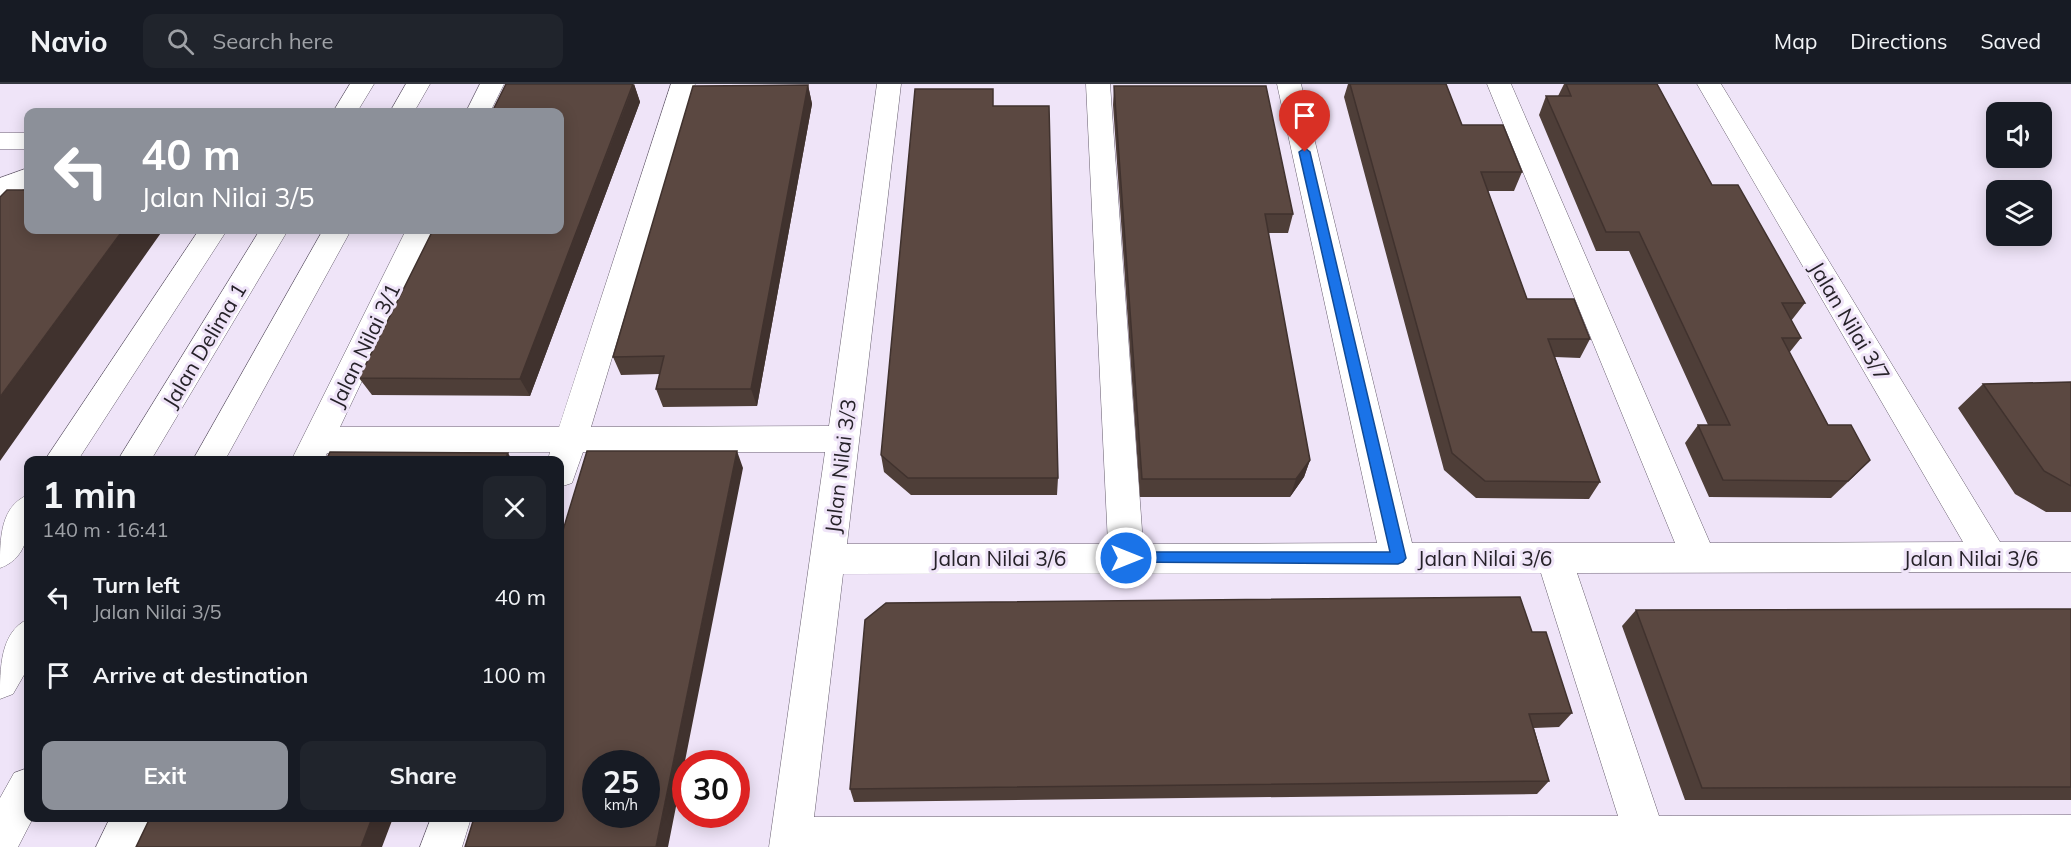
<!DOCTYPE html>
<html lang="en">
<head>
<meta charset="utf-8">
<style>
	body { margin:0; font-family:Mulish,sans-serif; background:#20242c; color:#f1f3f6; height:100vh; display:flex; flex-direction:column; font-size:22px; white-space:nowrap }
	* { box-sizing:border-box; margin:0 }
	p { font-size:20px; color:#9ea1a6 }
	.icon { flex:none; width:33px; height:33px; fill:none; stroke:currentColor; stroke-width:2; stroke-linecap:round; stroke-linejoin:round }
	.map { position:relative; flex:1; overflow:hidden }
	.side { position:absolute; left:24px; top:372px; width:540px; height:366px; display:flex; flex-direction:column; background:#171b24; border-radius:12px; box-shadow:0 3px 15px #0003 }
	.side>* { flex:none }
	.banner { position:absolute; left:24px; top:24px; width:540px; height:126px; border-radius:12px; box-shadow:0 3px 15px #0003; background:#8c9099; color:#fff; overflow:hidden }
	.controls { position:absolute; left:1986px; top:18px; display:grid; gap:12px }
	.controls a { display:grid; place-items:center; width:66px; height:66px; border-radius:12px; background:#171b24; box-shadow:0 3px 15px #0003; font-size:30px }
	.speed { position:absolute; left:582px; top:666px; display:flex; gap:12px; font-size:30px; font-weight:700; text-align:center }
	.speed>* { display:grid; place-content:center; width:78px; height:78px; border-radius:50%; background:#171b24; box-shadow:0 3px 15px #0003; line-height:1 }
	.speed small { font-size:15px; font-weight:400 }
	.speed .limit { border:9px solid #d22; background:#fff; color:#111 }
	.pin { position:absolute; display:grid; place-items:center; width:51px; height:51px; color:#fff; margin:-62px -26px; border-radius:50% 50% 50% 0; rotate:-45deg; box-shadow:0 0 6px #0007 }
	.pin .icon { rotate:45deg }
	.me { position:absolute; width:66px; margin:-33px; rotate:90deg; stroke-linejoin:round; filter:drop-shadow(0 0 4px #0008) }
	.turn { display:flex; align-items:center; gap:21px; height:126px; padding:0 18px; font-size:27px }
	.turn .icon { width:78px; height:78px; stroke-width:2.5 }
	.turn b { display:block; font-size:42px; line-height:51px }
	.round { display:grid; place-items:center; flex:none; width:63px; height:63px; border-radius:12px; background:#20242c }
	.headline { display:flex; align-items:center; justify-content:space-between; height:102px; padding:0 18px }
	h1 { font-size:36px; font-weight:700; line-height:45px }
	.primary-button { display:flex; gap:12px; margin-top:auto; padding:12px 18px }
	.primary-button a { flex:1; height:69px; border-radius:12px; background:#8c9099; color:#fff; font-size:24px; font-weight:700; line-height:69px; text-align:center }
	.primary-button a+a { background:#20242c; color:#f1f3f6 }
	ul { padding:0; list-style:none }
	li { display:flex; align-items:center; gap:18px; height:78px; padding:0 18px }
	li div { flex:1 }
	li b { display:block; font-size:22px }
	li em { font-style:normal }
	header { display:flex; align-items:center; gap:36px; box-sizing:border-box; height:84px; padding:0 30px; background:#171b24; border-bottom:2px solid #363941 }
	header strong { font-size:28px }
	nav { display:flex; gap:33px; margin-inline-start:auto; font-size:21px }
	.search { width:420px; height:54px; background:#20242c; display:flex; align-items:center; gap:15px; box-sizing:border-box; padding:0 21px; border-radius:12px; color:#9ea1a6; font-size:22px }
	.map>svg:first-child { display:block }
</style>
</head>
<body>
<header>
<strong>Navio</strong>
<div class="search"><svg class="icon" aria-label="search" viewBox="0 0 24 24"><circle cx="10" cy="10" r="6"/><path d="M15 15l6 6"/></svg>Search here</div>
<nav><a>Map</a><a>Directions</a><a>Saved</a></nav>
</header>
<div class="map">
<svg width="2071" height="763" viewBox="0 0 2071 763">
	<rect width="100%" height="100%" fill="#efe4f8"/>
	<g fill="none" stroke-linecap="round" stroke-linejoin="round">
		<defs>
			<path id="minor" d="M 350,0 L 374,0 L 357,28 L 333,28 Z
				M 406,0 L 430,0 L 414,28 L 390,28 Z
				M 480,0 L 504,0 L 490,28 L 466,28 Z
				M 671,0 L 695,0 L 591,343 L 829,342 L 877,0 L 901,0 L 847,460 L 1108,460 L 1086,0 L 1110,0 L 1143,460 L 1377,459 L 1277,0 L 1301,0 L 1412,459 L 1675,459 L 1487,0 L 1511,0 L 1710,459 L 1963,458 L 1697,0 L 1721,0 L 2000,458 L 2071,458 L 2071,488 L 1577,489 L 1659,732 L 2071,731 L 2071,763 L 769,763 L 825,368 L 583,368 L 572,399 L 560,403 L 560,376 L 548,376 L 550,368 L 327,369 L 324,376 L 294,376 L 293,373 L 406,146 L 434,146 L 340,343 L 559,343 ZM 1541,489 L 1618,732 L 814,733 L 843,490 Z
				M 0,49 L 28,49 L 28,65 L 0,65 Z
				M 28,84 L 28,103 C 18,107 11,114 0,117 L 0,94 Z
				M 199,146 L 227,146 L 78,376 L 45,376 Z
				M 260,146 L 288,146 L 151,376 L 118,376 Z
				M 323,146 L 351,146 L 225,376 L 193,376 Z
				M 28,411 C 31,438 31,473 0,484 C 0,455 0,422 28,411 Z
				M 28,535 L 28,584 L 13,610 L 0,615 C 0,584 0,548 28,535 Z
				M 28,684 L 28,734 L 33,734 L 18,763 L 0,763 L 0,714 L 14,689 Z
				M 110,734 L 152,734 L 139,763 L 96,763 Z
				M 431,734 L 471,734 L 462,763 L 420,763 Z"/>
		</defs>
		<use href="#minor" stroke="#685f6f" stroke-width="1"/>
		<use href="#minor" fill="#fff" fill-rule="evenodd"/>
	</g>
	<path fill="#4e3e38" d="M 634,0 L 640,18 L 530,312 L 372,311 L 359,294 Z
		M 1348,0 L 1446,0 L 1462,41 L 1522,88 L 1514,107 L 1488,107 L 1527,215 L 1590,255 L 1580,274 L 1555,273 L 1600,398 L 1589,415 L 1476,414 L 1444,386 L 1344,13 Z
		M 1564,0 L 1657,0 L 1712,101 L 1805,219 L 1791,237 L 1801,254 L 1789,269 L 1828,341 L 1870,376 L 1831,414 L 1709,413 L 1685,359 L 1698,341 L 1708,341 L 1629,167 L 1596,167 L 1539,31 L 1546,12 L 1558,12 Z
		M 808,1 L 812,20 L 757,322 L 663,323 L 656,305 L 660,290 L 621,291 L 613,273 Z
		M 1114,2 L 1293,130 L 1288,149 L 1268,149 L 1310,376 L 1304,393 L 1290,413 L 1140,413 L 1113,21 Z
		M 994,22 L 1058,394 L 1057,411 L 911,411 L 884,388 L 881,371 Z
		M 2071,298 L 2071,428 L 2046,428 L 2015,410 L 1958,324 L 1983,300 Z
		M 2071,525 L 2071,716 L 1685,716 L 1622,542 L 1636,526 Z
		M 1532,548 L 1572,629 L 1559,643 L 1534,644 L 1549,697 L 1537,710 L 854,718 L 850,705 Z"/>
	<path fill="#40322e" d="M 634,0 L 640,18 L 530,312 L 520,295 Z
		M 808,1 L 812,20 L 757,322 L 751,305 Z
		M 123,146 L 163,146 L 0,377 L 0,313 Z
		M 737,367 L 743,384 L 668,763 L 656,763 Z
		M 508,369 L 512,376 L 505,376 Z
		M 1310,376 L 1304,393 L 1290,413 L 1296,395 Z
		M 1870,376 L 1853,393 L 1831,414 L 1848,397 Z
		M 372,734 L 393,734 L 382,763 L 361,763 Z"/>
	<path fill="#5b4841" stroke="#40322e" stroke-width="1.5" fill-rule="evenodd" d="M 506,0 L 633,0 L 520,295 L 359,294 L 433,146 L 560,146 L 560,28 L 492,28 Z
		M 1350,0 L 1446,0 L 1462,41 L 1503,41 L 1522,88 L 1481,88 L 1527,215 L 1574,215 L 1590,255 L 1548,255 L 1600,398 L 1485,397 L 1452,369 Z
		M 1566,0 L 1657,0 L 1712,101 L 1738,101 L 1805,219 L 1782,219 L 1801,254 L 1782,254 L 1828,341 L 1851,341 L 1870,376 L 1848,397 L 1723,396 L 1698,341 L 1730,341 L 1639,148 L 1606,148 L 1546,12 L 1571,12 Z
		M 808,1 L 751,305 L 656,305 L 664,272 L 613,273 L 693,2 Z
		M 1114,2 L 1266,2 L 1293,130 L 1265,130 L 1310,376 L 1296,395 L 1142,395 Z
		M 915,5 L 993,5 L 993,22 L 1049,22 L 1058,394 L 908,394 L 881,371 Z
		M 7,106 L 28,106 L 28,146 L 123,146 L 0,313 L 0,113 Z
		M 2071,298 L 2071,402 L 2044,387 L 1983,300 Z
		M 587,367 L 737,367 L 656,763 L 465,763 L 474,734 L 560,734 L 560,456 ZM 596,680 L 646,680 L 646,730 L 596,730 Z
		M 330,368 L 508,369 L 505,376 L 326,376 Z
		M 1520,513 L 1532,548 L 1546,548 L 1572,629 L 1529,630 L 1549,697 L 850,705 L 865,536 L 886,519 Z
		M 2071,525 L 2071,703 L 1702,704 L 1636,526 Z
		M 150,734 L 372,734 L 361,763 L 136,763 Z"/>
	<path fill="#1a73e8" stroke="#114b97" stroke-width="1.5" d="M 1305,64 L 1310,68 L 1406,474 L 1403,478 L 1398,480 L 1121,478 L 1119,474 L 1121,470 L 1126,468 L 1390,468 L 1299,68 Z"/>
	<g text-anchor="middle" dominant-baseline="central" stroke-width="6" stroke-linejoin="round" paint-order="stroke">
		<g font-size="21" fill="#262229" stroke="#efe4f8">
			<text transform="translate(1850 237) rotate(59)">Jalan Nilai 3/7</text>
			<text transform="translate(204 261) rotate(-59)">Jalan Delima 1</text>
			<text transform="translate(364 261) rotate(-64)">Jalan Nilai 3/1</text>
			<text transform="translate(840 382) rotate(-83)">Jalan Nilai 3/3</text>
			<text x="999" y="474">Jalan Nilai 3/6</text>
			<text x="1485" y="474">Jalan Nilai 3/6</text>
			<text x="1971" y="474">Jalan Nilai 3/6</text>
		</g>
	</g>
</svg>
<div class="controls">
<a><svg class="icon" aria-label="sound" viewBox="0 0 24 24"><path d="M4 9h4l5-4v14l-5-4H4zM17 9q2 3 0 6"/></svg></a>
<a><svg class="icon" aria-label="layers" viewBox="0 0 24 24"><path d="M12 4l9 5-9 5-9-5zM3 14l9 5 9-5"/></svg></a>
</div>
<div class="speed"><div>25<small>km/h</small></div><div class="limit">30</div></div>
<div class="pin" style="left:1305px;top:68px;background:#d93025"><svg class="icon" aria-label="arrive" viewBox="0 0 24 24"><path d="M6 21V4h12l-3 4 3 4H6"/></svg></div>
<svg class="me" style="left:1126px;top:474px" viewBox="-20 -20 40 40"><circle r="17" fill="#1a73e8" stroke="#fff" stroke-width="3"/><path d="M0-11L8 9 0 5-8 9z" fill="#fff"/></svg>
<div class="banner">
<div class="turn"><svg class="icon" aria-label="left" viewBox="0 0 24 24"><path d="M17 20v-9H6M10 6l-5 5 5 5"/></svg><div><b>40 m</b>Jalan Nilai 3/5</div></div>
</div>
<section class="side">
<div class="headline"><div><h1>1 min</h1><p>140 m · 16:41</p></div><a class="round"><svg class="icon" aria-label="close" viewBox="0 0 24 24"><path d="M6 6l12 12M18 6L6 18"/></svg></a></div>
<ul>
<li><svg class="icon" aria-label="left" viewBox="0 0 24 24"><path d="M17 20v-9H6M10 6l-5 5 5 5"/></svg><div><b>Turn left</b><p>Jalan Nilai 3/5</p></div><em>40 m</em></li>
<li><svg class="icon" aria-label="arrive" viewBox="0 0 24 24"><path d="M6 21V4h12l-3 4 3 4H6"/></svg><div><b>Arrive at destination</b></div><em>100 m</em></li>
</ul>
<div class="primary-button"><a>Exit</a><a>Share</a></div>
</section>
</div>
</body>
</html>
